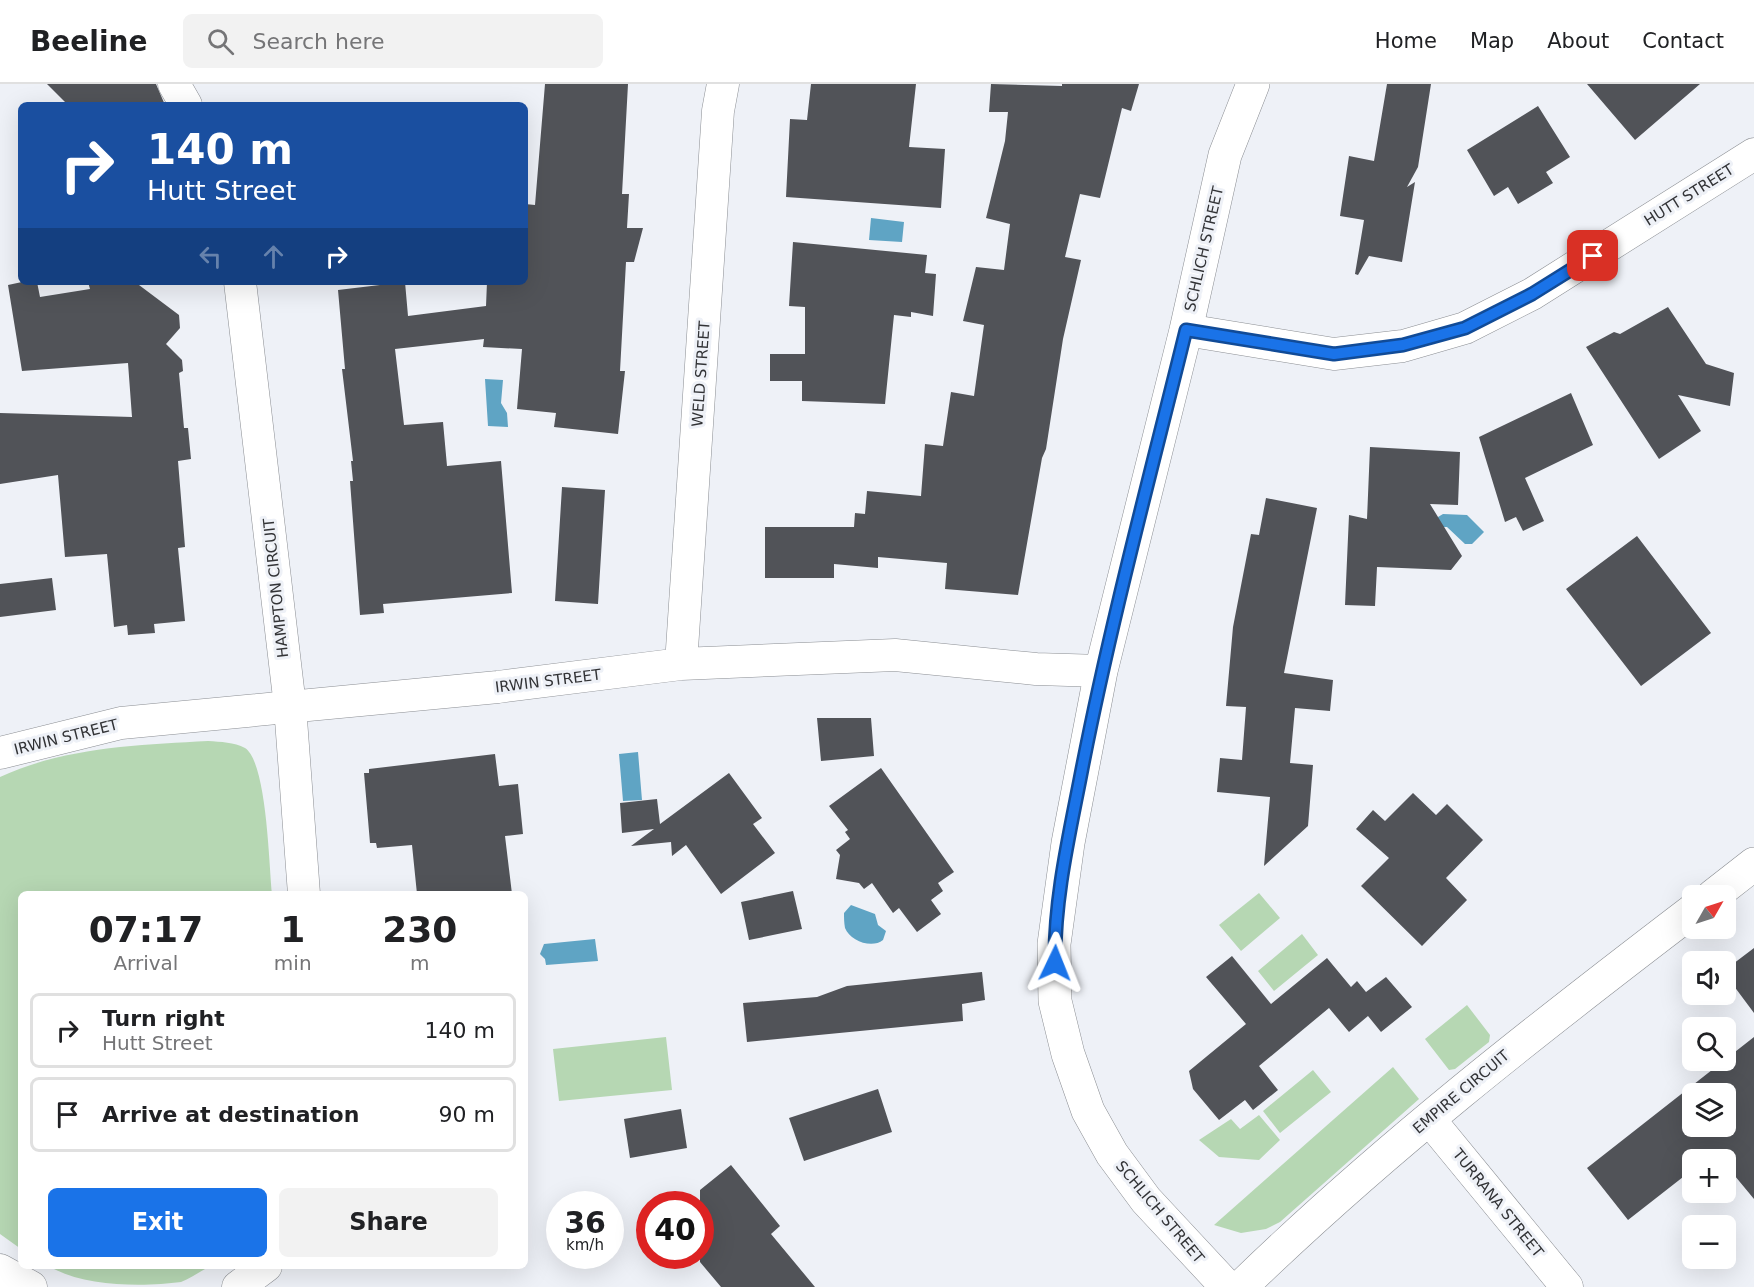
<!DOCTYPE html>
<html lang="en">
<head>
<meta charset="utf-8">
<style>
	body { margin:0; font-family:"DejaVu Sans",sans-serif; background:#f2f2f2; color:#202124; height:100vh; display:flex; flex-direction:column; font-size:22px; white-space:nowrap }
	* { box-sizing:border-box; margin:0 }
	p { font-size:20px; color:#757577 }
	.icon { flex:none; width:33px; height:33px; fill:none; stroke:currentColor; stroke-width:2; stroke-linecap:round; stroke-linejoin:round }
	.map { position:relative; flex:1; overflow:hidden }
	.panel { position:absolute; left:18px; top:807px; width:510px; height:378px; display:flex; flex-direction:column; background:#fff; border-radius:9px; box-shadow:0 6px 24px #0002 }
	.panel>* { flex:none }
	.banner { position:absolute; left:18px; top:18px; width:510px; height:183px; border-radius:9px; box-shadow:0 6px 24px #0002; background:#1a4fa0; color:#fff; overflow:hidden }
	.needle { width:39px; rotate:51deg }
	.tools { position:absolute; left:1682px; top:801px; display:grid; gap:12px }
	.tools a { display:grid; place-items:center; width:54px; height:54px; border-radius:9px; background:#fff; box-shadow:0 6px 24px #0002; font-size:30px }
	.speed { position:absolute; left:546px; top:1107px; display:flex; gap:12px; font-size:30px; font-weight:700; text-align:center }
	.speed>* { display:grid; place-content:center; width:78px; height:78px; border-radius:50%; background:#fff; box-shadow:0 6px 24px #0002; line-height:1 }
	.speed small { font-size:15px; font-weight:400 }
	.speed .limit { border:9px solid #d22; background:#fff; color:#111 }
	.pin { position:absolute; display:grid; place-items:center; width:51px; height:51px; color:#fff; margin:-26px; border-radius:12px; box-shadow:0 3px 9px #0006 }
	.me { position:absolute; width:66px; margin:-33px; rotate:2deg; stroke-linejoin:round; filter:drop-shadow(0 0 4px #0008) }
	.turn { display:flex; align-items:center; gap:21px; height:126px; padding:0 30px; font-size:27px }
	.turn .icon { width:78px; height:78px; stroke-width:2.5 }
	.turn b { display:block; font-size:42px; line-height:51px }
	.lanes { display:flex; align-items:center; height:57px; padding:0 30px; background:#0003; justify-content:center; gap:30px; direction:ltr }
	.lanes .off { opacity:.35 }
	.eta { display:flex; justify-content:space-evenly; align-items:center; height:102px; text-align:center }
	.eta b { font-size:36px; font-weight:800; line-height:42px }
	.cta { display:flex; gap:12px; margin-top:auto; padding:12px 30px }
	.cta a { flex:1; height:69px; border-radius:9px; background:#1a73e8; color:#fff; font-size:24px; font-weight:800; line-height:69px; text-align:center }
	.cta a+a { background:#f2f2f2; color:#202124 }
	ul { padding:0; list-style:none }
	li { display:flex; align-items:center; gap:18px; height:75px; margin:0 12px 9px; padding:0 18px; border:3px solid #e0e0e0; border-radius:9px }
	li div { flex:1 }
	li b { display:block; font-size:22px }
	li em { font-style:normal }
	header { display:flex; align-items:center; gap:36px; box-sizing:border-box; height:84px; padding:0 30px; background:#fff; border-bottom:2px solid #e0e0e0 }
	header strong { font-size:28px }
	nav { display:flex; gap:33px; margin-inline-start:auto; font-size:21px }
	.search { width:420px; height:54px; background:#f2f2f2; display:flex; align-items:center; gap:15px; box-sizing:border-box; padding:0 21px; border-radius:9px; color:#757577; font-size:22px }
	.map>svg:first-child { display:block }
</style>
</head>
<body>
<header>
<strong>Beeline</strong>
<div class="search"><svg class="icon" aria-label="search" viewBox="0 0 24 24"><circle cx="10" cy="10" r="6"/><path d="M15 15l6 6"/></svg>Search here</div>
<nav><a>Home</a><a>Map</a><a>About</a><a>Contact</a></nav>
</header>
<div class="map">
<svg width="1754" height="1203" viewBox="0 0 1754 1203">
	<rect width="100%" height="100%" fill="#eef1f7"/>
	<path fill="#b6d7b3" d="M 208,657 C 221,658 234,658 245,664 C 267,678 269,782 272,810 L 21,810 L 21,1165 L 0,1150 L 0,693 C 65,663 138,661 208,657 Z
		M 1259,809 L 1280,834 L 1241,867 L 1219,841 Z
		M 1302,850 L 1318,871 L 1274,907 L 1258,887 Z
		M 1467,921 L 1490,951 L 1489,958 L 1455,985 L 1449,986 L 1425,955 Z
		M 666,953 L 672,1006 L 559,1017 L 553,965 Z
		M 1393,983 L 1419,1015 L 1280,1138 L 1266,1145 L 1241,1149 L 1214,1141 Z
		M 1313,986 L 1331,1008 L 1280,1049 L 1263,1027 Z
		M 1259,1031 L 1280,1056 L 1259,1076 L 1219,1073 L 1199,1056 L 1231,1035 L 1240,1045 Z
		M 49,1182 L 210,1182 C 201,1187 191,1194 181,1198 C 144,1203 82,1203 49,1182 Z"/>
	<path fill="#5fa4c4" d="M 871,134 L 904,138 L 902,158 L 869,156 Z
		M 485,295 L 503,296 L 501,319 L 507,329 L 508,343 L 488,342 Z
		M 1443,430 L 1467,431 L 1484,448 L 1472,460 L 1465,460 L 1447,443 L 1438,443 L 1438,433 Z
		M 638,668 L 642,716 L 623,717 L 619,670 Z
		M 851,821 L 875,830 L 878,841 L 886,847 L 883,856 C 872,865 850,857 845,844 C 844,839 844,833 844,829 Z
		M 595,855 L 598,877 L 546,881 L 545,875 L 540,870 L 544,860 Z"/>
	<path fill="#515358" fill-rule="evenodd" d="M 47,0 L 156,0 L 165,21 L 68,21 Z
		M 545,0 L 628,0 L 622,110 L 629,110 L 627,144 L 643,144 L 634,178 L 626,178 L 620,287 L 625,287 L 618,350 L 554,343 L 556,329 L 517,325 L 522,265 L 483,263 L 484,255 L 395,265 L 404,341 L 443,338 L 447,382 L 501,377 L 512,509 L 383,520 L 384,529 L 360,531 L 350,397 L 353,397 L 351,377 L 353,377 L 342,285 L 345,285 L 338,206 L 405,198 L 408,232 L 486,222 L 487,198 L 525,198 L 525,120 L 535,121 Z
		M 811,0 L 916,0 L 909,63 L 945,65 L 941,124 L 786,113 L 790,35 L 807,36 Z
		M 991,0 L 1062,2 L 1062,0 L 1139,0 L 1131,27 L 1122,24 L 1100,114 L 1080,110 L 1065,173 L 1081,176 L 1063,255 L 1046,365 L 1042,374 L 1018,511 L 945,505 L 947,479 L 878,473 L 878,484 L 834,480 L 834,494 L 765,494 L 765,443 L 854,443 L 855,429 L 865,430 L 867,407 L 921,412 L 925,360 L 943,362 L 951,308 L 974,312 L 984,241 L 963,237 L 976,183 L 1004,186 L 1010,140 L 986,134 L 1005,57 L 1008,28 L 989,28 Z
		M 1387,0 L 1431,0 L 1418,83 L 1407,103 L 1415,98 L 1402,178 L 1369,172 L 1358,191 L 1355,190 L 1364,136 L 1340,132 L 1349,72 L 1374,77 Z
		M 1587,0 L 1700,0 L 1635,56 Z
		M 1538,22 L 1570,73 L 1546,88 L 1553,99 L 1518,120 L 1508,103 L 1494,112 L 1467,66 Z
		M 793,158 L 927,171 L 925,189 L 936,190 L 933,232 L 911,228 L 911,233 L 894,231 L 885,320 L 802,317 L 802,297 L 770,297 L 770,270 L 805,270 L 805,223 L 789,222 Z
		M 22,198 L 37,198 L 40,213 L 90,205 L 88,198 L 135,198 L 179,231 L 180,244 L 166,260 L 182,276 L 183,287 L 179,289 L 184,344 L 188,344 L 191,375 L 178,377 L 185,463 L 178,464 L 185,537 L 154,540 L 155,549 L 128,551 L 127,541 L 114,543 L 107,470 L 65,473 L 58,391 L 0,400 L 0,329 L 132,333 L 128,279 L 22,287 L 8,201 Z
		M 1668,223 L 1706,280 L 1734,289 L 1730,322 L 1678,311 L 1701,347 L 1659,375 L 1586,263 L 1614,248 L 1620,250 Z
		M 1571,309 L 1593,361 L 1525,394 L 1544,437 L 1523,447 L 1516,433 L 1505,438 L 1479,353 Z
		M 1370,363 L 1460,368 L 1458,421 L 1430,420 L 1462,472 L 1451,486 L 1377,483 L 1375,522 L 1345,521 L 1349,431 L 1367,435 Z
		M 562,403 L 605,406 L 598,520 L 555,517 Z
		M 1266,414 L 1317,424 L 1284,589 L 1333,596 L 1330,627 L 1295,624 L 1290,679 L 1313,681 L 1308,742 L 1264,782 L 1270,713 L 1217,708 L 1220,674 L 1242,676 L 1246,623 L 1226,622 L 1233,543 L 1251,450 L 1259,451 Z
		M 1637,452 L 1711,549 L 1641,602 L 1566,505 Z
		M 52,494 L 56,526 L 0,533 L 0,500 Z
		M 817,634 L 871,634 L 874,672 L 821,677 Z
		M 495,670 L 499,702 L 518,700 L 523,750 L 505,752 L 512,810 L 417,810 L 412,761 L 377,764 L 376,759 L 370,759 L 364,689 L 369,689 L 369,685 Z
		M 881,684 L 954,788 L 938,799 L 943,807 L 931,816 L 941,830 L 917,848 L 899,824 L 893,829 L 872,799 L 864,805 L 859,799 L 836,795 L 840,771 L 836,766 L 850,755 L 845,748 L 848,746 L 829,722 Z
		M 729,689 L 762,734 L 753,740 L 775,769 L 721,810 L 686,761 L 672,772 L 671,758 L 631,762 L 654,745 L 622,749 L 620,719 L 657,715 L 660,740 Z
		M 1413,709 L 1436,731 L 1447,720 L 1483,756 L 1446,794 L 1467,816 L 1422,862 L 1361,802 L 1389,774 L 1356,745 L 1373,726 L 1385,737 Z
		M 793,807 L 802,845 L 749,856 L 741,818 Z
		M 1754,864 L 1754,929 L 1725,890 L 1725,886 Z
		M 1232,872 L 1271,920 L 1327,874 L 1351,903 L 1357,897 L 1366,908 L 1386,893 L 1412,923 L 1381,948 L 1368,932 L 1349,948 L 1329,924 L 1259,982 L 1278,1006 L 1253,1026 L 1245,1016 L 1219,1036 L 1193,1005 L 1189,987 L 1246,940 L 1206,893 Z
		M 982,888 L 985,916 L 962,920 L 963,937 L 747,958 L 743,919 L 817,913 L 847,902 Z
		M 1754,953 L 1754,1115 L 1725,1080 L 1725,1076 L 1715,1068 L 1706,1076 L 1692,1076 L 1692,1086 L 1628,1136 L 1587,1084 ZM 1692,1010 L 1725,1010 L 1725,1042 L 1692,1042 Z
		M 878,1005 L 892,1048 L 804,1077 L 789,1034 Z
		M 681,1025 L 687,1064 L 630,1074 L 624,1035 Z
		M 731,1081 L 780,1142 L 771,1150 L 815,1203 L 721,1203 L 700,1178 L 700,1106 Z"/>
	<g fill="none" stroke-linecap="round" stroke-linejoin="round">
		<defs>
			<path id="minor" d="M 174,0 L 186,21
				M 240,198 L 290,622 L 304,810
				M 1186,246 L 1334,270 L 1403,262 L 1465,244 L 1532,210 L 1754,70
				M 681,580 L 718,27 L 723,0
				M 0,669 L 121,639 L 498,603 L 681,580 L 895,571 L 1036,585 L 1101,587
				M 1429,1035 L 1567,1203
				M 0,1186 L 31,1203
				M 238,1203 L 266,1182"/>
			<path id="tertiary" d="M 1713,812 L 1754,780
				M 1227,1203 L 1146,1116 L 1112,1070 L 1088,1027 L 1068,970 L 1055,917 L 1054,860 L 1068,759 L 1101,587 L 1186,246 L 1225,71 L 1253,0
				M 1241,1203 C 1382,1066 1536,946 1692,827"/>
		</defs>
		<use href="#minor" stroke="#8b8e93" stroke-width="33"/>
		<use href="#tertiary" stroke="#8b8e93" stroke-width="34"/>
		<use href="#minor" stroke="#fff" stroke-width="32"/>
		<use href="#tertiary" stroke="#fff" stroke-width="33"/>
	</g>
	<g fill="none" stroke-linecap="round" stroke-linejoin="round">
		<defs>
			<path id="route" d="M 1055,879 C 1054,814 1070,748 1082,685 C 1111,537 1150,392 1186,246 L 1334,270 L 1403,261 L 1465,244 L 1532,210 L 1593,172"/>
		</defs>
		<use href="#route" stroke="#114b97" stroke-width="15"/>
		<use href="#route" stroke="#1a73e8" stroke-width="10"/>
	</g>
	<g text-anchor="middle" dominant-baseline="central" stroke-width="6" stroke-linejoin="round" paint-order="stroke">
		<g font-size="15" fill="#323336" stroke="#eef1f7">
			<text transform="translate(1689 111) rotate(-32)">HUTT STREET</text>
			<text transform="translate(1204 165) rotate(-77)">SCHLICH STREET</text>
			<text transform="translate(701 290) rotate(-86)">WELD STREET</text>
			<text transform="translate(276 504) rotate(-96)">HAMPTON CIRCUIT</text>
			<text transform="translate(548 597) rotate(-7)">IRWIN STREET</text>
			<text transform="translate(66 653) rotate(-14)">IRWIN STREET</text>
			<text transform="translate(1461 1008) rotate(-40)">EMPIRE CIRCUIT</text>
			<text transform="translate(1498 1119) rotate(51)">TURRANA STREET</text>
			<text transform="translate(1160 1128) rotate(50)">SCHLICH STREET</text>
		</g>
	</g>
</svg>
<div class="tools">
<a><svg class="needle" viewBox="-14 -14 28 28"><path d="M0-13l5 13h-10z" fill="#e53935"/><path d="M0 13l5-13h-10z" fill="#757577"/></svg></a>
<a><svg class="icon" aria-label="sound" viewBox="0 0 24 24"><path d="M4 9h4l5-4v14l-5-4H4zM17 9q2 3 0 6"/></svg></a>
<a><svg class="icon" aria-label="search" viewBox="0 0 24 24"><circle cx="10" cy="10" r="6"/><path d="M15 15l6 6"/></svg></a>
<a><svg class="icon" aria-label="layers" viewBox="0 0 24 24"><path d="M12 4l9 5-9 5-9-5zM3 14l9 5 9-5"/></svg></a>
<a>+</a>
<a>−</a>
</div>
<div class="speed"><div>36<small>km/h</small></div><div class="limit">40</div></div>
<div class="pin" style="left:1593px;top:172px;background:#d93025"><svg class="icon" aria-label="arrive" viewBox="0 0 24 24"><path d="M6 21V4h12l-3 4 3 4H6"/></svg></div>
<svg class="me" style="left:1055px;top:879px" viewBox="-20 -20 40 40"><path d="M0-17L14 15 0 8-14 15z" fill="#1a73e8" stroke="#fff" stroke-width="4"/></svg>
<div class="banner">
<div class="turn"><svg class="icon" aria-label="right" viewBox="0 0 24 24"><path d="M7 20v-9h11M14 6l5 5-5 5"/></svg><div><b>140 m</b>Hutt Street</div></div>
<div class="lanes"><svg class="icon off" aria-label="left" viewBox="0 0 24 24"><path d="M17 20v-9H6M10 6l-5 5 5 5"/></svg><svg class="icon off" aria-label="ahead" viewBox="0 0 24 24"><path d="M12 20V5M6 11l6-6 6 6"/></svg><svg class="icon" aria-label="right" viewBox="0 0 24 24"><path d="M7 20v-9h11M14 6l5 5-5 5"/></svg></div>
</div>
<section class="panel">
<div class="eta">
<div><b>07:17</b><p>Arrival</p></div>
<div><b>1</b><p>min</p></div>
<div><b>230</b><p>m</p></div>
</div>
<ul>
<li><svg class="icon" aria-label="right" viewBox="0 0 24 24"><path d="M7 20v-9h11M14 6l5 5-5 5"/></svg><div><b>Turn right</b><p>Hutt Street</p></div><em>140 m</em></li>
<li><svg class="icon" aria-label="arrive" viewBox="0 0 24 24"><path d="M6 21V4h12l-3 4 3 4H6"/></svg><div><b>Arrive at destination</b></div><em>90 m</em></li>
</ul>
<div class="cta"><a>Exit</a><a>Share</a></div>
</section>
</div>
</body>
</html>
